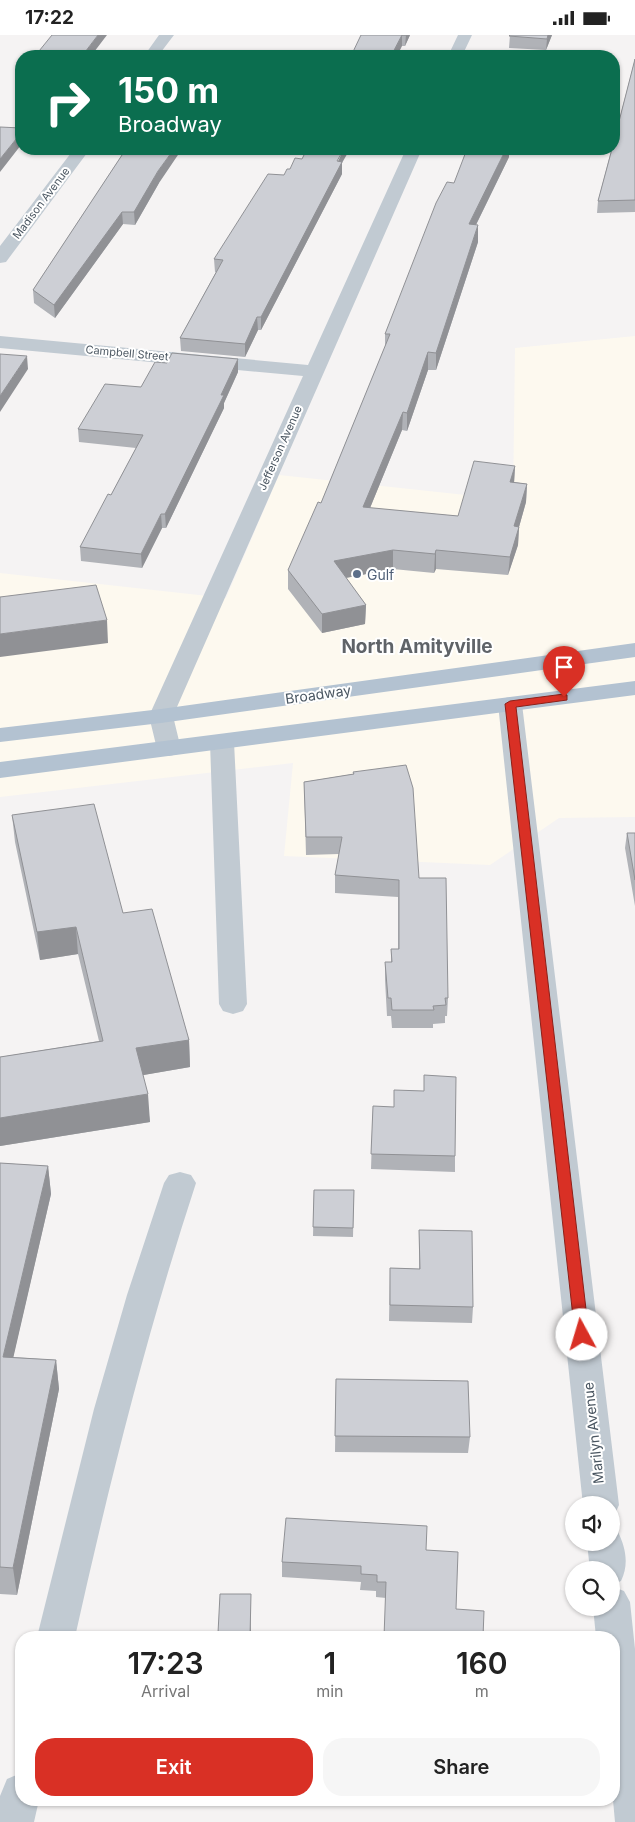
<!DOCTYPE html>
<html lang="en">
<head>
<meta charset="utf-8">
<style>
	body { margin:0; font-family:Inter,sans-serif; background:#f6f6f6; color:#222; height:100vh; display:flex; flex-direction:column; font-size:19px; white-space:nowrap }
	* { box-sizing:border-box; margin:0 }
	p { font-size:16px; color:#767676 }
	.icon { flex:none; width:28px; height:28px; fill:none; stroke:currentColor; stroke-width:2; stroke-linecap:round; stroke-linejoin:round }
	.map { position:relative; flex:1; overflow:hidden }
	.sheet { position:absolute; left:15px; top:1596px; width:605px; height:175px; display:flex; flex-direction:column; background:#fff; border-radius:20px; box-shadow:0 1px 4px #0004 }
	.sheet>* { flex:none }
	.hud { position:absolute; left:15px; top:15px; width:605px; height:105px; border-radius:20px; box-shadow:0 1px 4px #0004; background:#0b6e4f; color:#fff; overflow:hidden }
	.fabs { position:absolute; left:565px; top:1461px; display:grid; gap:10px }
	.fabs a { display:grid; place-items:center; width:55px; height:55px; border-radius:50%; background:#fff; box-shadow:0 1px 4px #0004; font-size:25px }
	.pin { position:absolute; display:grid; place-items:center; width:42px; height:42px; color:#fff; margin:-51px -21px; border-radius:50% 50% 50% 0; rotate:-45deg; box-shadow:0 0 5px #0007 }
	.pin .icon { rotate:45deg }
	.me { position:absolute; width:55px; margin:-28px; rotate:354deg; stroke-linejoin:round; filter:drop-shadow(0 0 4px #0008) }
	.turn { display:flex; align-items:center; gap:18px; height:105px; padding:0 20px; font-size:22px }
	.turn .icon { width:65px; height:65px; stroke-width:2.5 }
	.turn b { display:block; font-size:35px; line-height:42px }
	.eta { display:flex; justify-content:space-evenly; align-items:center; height:85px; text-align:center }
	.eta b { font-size:30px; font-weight:600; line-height:35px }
	.primary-button { display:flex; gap:10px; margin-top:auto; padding:10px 20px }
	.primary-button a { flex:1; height:58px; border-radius:20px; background:#d93025; color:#fff; font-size:20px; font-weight:600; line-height:58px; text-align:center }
	.primary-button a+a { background:#f6f6f6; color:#222 }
	.status { display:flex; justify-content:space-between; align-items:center; height:35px; padding:0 25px; background:#fff; direction:ltr }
	.status svg { height:14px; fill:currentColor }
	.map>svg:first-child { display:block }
</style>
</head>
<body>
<div class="status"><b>17:22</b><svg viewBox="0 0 49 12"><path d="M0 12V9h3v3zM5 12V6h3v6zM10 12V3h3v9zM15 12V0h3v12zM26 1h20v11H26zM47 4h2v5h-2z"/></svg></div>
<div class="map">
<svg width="635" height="1787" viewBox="0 0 635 1787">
	<rect width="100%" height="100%" fill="#f5f3f3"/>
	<path fill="#fdf9ef" d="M 635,301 L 635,782 L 559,783 L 490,830 L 284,821 L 293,728 L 0,762 L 0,538 L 226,563 L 279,440 L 513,465 L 515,313 Z"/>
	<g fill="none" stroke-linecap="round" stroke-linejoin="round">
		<path fill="#c1cad2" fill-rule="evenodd" d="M 159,0 L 174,0 L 158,21 L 144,21 Z
			M 458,0 L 472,0 L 462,21 L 448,21 Z
			M 74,114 L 90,114 L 6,227 L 0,228 L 0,211 Z
			M 406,114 L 422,114 L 173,681 L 181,714 L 178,719 L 169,721 L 160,719 L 157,714 L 149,681 L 303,341 L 0,313 L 0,301 L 308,330 Z
			M 510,662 L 519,664 L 522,669 L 619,1470 L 614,1481 L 611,1481 L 611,1470 L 583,1470 L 498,669 L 501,664 Z
			M 222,700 L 231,702 L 234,707 L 247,969 L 243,976 L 233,979 L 223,976 L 219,969 L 210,707 L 213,702 Z
			M 180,1137 L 191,1140 L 196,1148 C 147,1297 109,1449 75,1602 L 37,1602 L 94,1374 L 127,1260 L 164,1148 L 169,1140 Z
			M 611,1495 L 618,1497 C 626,1513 629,1530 621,1546 L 611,1550 L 611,1535 L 590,1535 L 587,1508 L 611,1508 Z
			M 611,1551 L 624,1556 L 630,1567 L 635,1614 L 635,1787 L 615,1787 L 613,1765 L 614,1602 L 596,1602 L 593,1572 L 611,1572 Z
			M 21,1738 L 21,1765 L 39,1765 L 34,1787 L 0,1787 L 0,1761 L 7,1744 Z"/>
		<path fill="#b3c2d1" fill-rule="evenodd" d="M 635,608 L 635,622 L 161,688 L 0,707 L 0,693 L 161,674 Z
			M 635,646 L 635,660 L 0,743 L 0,727 Z"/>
	</g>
	<path fill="#b0b2b7" d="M 361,0 L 410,0 L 405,11 L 402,11 Z
		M 510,0 L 552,0 L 546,15 L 509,13 Z
		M 635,24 L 635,177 L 597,178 L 598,166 Z
		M 126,114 L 159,148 L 135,190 L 123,189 L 55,283 L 34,268 L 33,255 Z
		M 509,122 L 476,190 L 478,207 L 436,335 L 428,335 L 407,396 L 402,395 L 370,473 L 458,481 L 515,431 L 514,447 L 527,449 L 526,467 L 519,492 L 518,510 L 508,540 L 436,534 L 434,538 L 393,534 L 346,543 L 366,570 L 365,589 L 322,598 L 288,554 L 288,535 L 321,468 L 385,312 L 385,299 L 454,148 Z
		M 342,128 L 342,139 L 261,295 L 258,295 L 245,322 L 181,316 L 180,303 L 216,237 L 215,237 L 214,224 L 284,140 L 290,134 Z
		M 238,337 L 224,368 L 224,373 L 166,493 L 162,493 L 142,533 L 81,526 L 80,512 L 111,460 L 136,413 L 79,407 L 78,394 L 141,352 Z
		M 353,737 L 419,843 L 448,963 L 447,981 L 445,981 L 445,988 L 433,989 L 433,993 L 392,993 L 391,981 L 387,981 L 385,945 L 385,927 L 391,927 L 391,914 L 398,914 L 398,862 L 335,858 L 335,840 L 339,819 L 306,820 L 304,747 L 353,739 Z
		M 12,780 L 123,878 L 189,1005 L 190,1032 L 143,1040 L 150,1087 L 0,1111 L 0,1022 L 99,1006 L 78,919 L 40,925 L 15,807 Z
		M 627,798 L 635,798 L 635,871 L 625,813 Z
		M 373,1071 L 455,1121 L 455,1137 L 371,1134 Z
		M 0,1128 L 48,1131 L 51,1159 L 13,1322 L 56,1325 L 59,1354 L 17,1560 L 0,1559 Z
		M 314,1155 L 354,1155 L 353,1202 L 313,1201 Z
		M 419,1195 L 473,1272 L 472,1288 L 389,1286 L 390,1233 L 419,1234 Z
		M 336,1344 L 470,1402 L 468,1418 L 335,1417 Z
		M 426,1515 L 456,1574 L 483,1602 L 386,1563 L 376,1562 L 376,1556 L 360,1555 L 361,1547 L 282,1542 L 282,1527 Z"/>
	<path fill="#909195" d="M 98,0 L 107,0 L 91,21 L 82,21 Z
		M 402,0 L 402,11 L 397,21 L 391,21 Z
		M 406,0 L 410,0 L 405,11 Z
		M 548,0 L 552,0 L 546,15 L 547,4 Z
		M 21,98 L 21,110 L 0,137 L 0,124 Z
		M 174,114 L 182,114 L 159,148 L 135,190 L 134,177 L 158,136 Z
		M 344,114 L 350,114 L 342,128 L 342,139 L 261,295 L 261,282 Z
		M 506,114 L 509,114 L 509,122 L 468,206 L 469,189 Z
		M 122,177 L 123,189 L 55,283 L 54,270 Z
		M 478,190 L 478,207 L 436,335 L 436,318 Z
		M 257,282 L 258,295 L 245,322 L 245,309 Z
		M 428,317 L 428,335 L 407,396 L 407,378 Z
		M 27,321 L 28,334 L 0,377 L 0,361 Z
		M 238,324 L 238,337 L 224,368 L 224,373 L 166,493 L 165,479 Z
		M 403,377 L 402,395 L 363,490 L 363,472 Z
		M 515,431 L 514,449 L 510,447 Z
		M 527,449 L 526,467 L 519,492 L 518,510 L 508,540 L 510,522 L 514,491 Z
		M 161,479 L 162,493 L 142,533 L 141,519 Z
		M 393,515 L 393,534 L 334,545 L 334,526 Z
		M 436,515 L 436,534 L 434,538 L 435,519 Z
		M 366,570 L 365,589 L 322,598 L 322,579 Z
		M 107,585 L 108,608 L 0,622 L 0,599 Z
		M 76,892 L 78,919 L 40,925 L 37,897 Z
		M 189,1005 L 190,1032 L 138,1041 L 136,1013 Z
		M 148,1059 L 150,1087 L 0,1111 L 0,1083 Z
		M 48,1131 L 51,1159 L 7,1350 L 3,1322 Z
		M 56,1325 L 59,1354 L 17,1560 L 13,1533 Z
		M 251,1559 L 251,1602 L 250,1602 Z"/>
	<path fill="#cdcfd5" stroke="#909195" d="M 52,0 L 98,0 L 82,21 L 35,21 Z
		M 361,0 L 406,0 L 402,0 L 391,21 L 351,21 Z
		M 510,0 L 548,0 L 547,4 L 509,1 Z
		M 635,24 L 635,165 L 598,166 L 612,114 L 614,114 L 614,106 Z
		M 0,92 L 21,93 L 21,98 L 0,124 Z
		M 126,114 L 174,114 L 158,136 L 134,177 L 122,177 L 54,270 L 33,255 Z
		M 307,114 L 344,114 L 337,126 L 342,127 L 261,282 L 257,282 L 245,309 L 180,303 L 223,225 L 214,224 L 268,139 L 284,140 L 287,134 L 290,134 L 295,123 L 302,124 Z
		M 467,114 L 506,114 L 469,189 L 478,190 L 436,318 L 428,317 L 407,378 L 403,377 L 363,472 L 458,481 L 474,426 L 515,431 L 510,447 L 527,449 L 514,491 L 519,492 L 510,522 L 436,515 L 435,519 L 393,515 L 334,526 L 366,570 L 322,579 L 288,535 L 318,467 L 321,468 L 390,299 L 385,299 L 436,168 L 447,147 L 454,148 Z
		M 172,318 L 238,324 L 221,360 L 224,360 L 165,479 L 161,479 L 141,519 L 80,512 L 108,459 L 111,460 L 143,400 L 78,394 L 105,349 L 141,352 L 155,327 L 167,328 Z
		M 0,319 L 27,321 L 0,361 Z
		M 96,550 L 107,585 L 0,599 L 0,562 Z
		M 406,730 L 413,753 L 419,843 L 446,843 L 448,963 L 445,963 L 446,970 L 433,971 L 434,975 L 392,975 L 391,963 L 388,963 L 385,927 L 392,927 L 391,914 L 399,914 L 399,845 L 335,840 L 342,802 L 306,802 L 304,747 L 354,739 L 353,737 Z
		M 94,769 L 123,878 L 152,874 L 189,1005 L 136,1013 L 148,1059 L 0,1083 L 0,1022 L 103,1006 L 76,892 L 37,897 L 12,780 Z
		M 627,798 L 635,798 L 635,845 Z
		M 424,1040 L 456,1042 L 455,1121 L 371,1119 L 373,1071 L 394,1072 L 394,1055 L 424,1056 Z
		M 0,1128 L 48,1131 L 3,1322 L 56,1325 L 13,1533 L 0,1532 Z
		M 314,1155 L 354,1155 L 353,1193 L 313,1192 Z
		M 419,1195 L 472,1196 L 473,1272 L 390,1270 L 390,1233 L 420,1234 Z
		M 336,1344 L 468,1346 L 470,1402 L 335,1401 Z
		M 286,1483 L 427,1491 L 426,1515 L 458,1517 L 456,1574 L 484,1576 L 483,1602 L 384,1602 L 386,1547 L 377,1547 L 377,1540 L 361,1539 L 361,1531 L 282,1527 Z
		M 220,1559 L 251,1559 L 250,1602 L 137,1602 L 137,1598 L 218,1598 Z"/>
	<path fill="#d93025" stroke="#8d1f18" d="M 564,659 L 567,660 L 567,665 L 516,672 L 589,1300 L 587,1304 L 582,1306 L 577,1304 L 575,1300 L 505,669 L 510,666 Z"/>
	<circle fill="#5c6f8a" stroke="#fff" stroke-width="2" cx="357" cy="539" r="5"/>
	<g text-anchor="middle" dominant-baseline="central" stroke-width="4" stroke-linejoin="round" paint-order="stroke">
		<g font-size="11" fill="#4a5661" stroke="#fff">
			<text transform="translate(41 168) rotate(-53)">Madison Avenue</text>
			<text transform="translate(127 318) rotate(5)">Campbell Street</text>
			<text transform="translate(280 413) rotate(-66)">Jefferson Avenue</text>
		</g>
		<g font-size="14" fill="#4e5e75" stroke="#fff" text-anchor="start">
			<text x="367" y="539">Gulf</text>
		</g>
		<g font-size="14" fill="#4a5661" stroke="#fff">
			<text transform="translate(318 659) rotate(-8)">Broadway</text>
			<text transform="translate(593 1398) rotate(-96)">Marilyn Avenue</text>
		</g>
		<g font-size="19" font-weight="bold" fill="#5f6368" stroke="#fff">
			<text x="417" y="611">North Amityville</text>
		</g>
	</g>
</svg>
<div class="fabs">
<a><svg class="icon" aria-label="sound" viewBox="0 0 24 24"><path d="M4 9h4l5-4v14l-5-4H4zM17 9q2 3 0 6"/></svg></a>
<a><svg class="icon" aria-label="search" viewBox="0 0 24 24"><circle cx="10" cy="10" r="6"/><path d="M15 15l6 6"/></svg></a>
</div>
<div class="pin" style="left:564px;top:662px;background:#d93025"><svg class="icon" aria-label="arrive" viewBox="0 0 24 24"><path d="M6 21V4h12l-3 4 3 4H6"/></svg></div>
<svg class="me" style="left:582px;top:1300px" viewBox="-20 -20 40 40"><circle r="19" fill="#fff"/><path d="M0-13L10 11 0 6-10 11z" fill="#d93025"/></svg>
<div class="hud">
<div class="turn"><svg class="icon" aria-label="right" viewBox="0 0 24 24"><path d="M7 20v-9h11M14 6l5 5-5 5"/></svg><div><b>150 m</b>Broadway</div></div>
</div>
<section class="sheet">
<div class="eta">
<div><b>17:23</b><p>Arrival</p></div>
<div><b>1</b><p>min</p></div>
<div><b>160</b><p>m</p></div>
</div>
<div class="primary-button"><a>Exit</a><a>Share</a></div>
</section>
</div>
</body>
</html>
